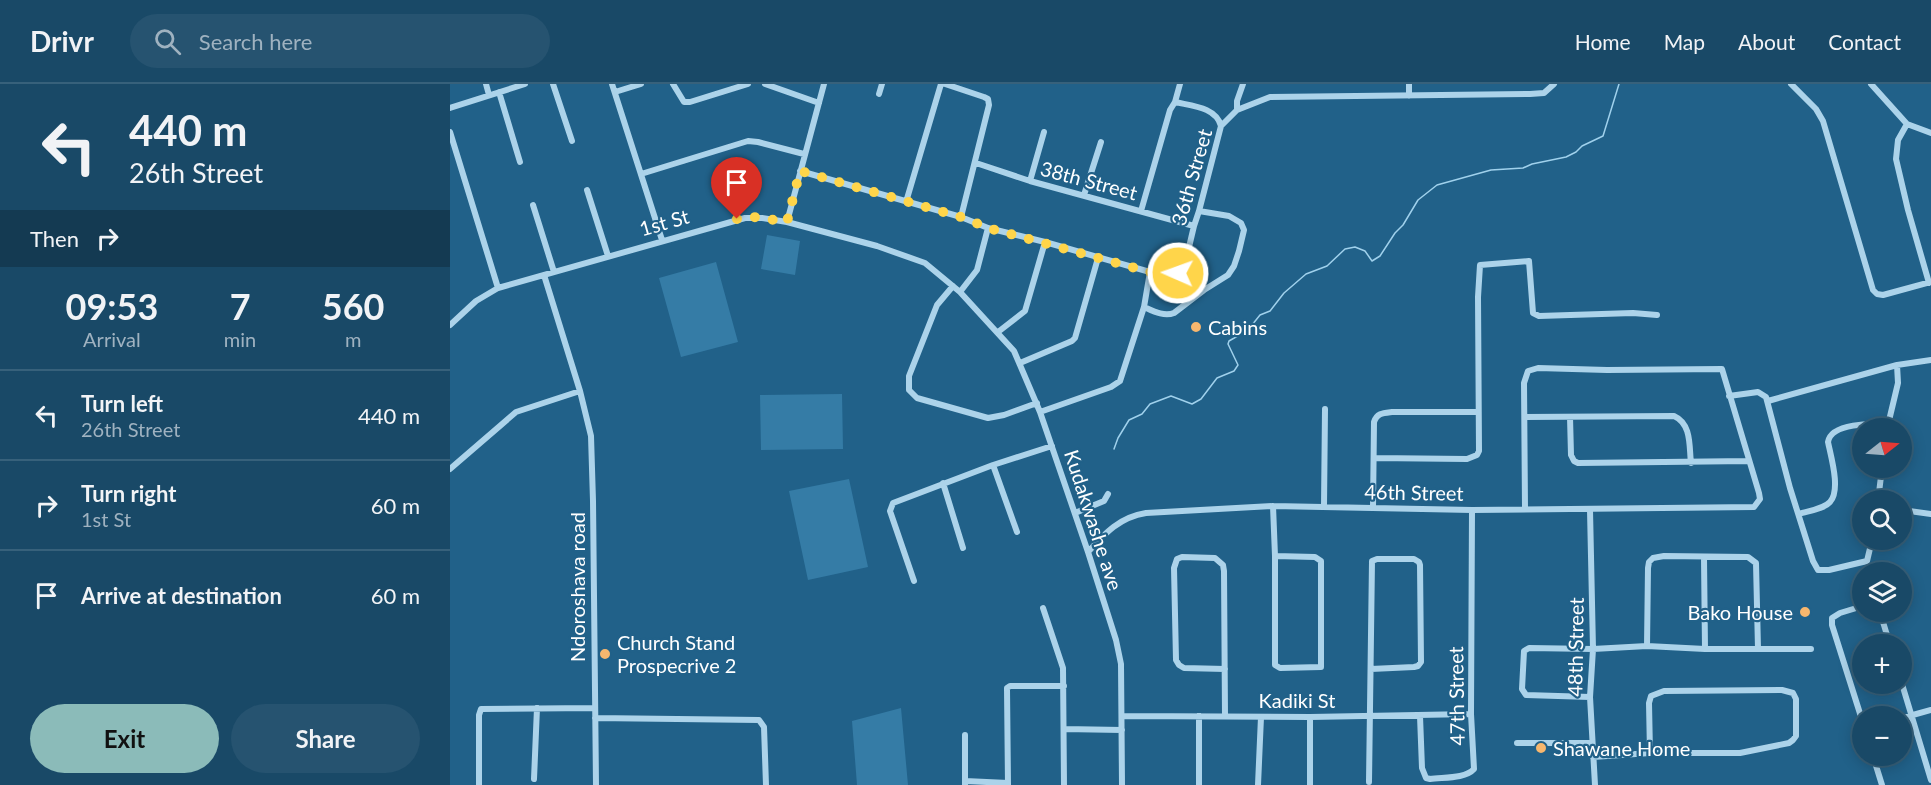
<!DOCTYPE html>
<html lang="en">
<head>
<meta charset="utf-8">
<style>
	body { margin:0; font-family:Lato,sans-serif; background:#265370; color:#f1f3f6; height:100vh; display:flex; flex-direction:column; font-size:22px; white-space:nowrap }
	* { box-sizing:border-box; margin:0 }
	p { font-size:20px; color:#9fb2c0 }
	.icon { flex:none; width:33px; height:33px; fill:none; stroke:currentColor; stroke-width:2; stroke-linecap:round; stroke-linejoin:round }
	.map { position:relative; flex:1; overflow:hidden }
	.side { display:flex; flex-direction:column; background:#194967; width:450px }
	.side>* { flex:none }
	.hud { background:#194967; color:#f1f3f6; overflow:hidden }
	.needle { width:39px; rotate:73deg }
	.buttons { position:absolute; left:1402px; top:334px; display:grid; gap:12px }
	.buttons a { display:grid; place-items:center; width:60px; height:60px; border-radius:50%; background:#194967; box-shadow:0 3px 15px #0003,0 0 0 2px #37617b; font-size:30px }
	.pin { position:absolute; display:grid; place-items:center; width:51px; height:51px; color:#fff; margin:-62px -26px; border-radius:50% 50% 50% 0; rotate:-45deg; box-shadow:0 0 6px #0007 }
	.pin .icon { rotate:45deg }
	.me { position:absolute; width:66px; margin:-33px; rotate:272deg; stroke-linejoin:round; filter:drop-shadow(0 0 4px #0008) }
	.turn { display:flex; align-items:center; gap:21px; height:126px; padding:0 30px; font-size:27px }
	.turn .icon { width:78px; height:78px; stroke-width:2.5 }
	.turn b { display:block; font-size:42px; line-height:51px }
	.then { display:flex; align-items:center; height:57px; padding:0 30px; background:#0003; gap:12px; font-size:22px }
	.eta { display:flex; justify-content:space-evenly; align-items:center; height:102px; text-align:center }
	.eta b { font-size:36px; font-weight:700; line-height:42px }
	.action { display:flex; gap:12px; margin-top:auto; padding:12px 30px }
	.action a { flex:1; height:69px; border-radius:36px; background:#8bbbb9; color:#111; font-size:24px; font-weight:700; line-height:69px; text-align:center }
	.action a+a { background:#265370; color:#f1f3f6 }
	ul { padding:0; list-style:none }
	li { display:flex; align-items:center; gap:18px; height:90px; padding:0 30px; border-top:2px solid #37617b }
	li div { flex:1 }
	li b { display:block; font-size:22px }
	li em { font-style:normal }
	header { display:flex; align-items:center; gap:36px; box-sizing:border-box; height:84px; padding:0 30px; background:#194967; border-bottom:2px solid #37617b }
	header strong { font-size:28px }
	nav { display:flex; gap:33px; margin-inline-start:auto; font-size:21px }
	.search { width:420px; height:54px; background:#265370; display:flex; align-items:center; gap:15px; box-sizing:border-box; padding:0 21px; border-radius:33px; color:#9fb2c0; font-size:22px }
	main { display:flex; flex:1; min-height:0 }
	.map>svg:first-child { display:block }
</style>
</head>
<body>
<header>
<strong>Drivr</strong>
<div class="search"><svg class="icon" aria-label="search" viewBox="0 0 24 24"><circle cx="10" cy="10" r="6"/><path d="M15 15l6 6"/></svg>Search here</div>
<nav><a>Home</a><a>Map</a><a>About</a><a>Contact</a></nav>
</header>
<main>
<section class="side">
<div class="hud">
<div class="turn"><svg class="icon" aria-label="left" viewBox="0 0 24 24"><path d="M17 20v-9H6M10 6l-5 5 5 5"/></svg><div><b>440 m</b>26th Street</div></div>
<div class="then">Then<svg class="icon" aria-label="right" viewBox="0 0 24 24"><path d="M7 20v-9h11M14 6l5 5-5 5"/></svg></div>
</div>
<div class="eta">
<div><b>09:53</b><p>Arrival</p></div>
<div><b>7</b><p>min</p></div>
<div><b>560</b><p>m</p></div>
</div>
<ul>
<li><svg class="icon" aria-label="left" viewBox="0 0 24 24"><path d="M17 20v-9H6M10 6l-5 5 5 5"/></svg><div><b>Turn left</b><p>26th Street</p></div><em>440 m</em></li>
<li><svg class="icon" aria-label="right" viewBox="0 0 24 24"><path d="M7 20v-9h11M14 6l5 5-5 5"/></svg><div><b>Turn right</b><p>1st St</p></div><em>60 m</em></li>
<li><svg class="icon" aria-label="arrive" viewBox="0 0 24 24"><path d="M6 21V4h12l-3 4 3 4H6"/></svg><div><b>Arrive at destination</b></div><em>60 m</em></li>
</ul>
<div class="action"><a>Exit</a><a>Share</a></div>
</section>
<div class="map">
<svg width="1481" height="701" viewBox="0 0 1481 701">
	<rect width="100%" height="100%" fill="#216189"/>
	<path fill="#357ca6" d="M 317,151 L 350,157 L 345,191 L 311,185 Z
		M 266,178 L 288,258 L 231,273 L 209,194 Z
		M 392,310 L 393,365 L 311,366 L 310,311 Z
		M 399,395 L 418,483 L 358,496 L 339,407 Z
		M 451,624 L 458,701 L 407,701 L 402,637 Z"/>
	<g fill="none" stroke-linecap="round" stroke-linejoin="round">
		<path stroke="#a0d1ec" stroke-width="1.5" d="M 664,365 L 668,354 L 679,336 L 692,330 L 700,320 L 721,312 L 742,320 L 751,315 L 767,294 L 784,287 L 788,281 L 778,260 L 779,257 L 798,246 L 810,231 L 820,227 L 834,209 L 856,190 L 877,182 L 895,165 L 905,163 L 915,167 L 922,177 L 930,172 L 945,149 L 953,141 L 968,116 L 987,101 L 1041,86 L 1073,84 L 1082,80 L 1116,73 L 1126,68 L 1132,62 L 1153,52 L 1169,0"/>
		<path stroke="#acd3ea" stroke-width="6" d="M 36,0 L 39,11
			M 103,0 L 122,57
			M 162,0 L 212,156
			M 223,0 L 234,18 L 240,18 L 298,0
			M 315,0 L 369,19
			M 495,0 L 534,13 L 538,15 L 539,21 L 511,133
			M 959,0 L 959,12
			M 1341,0 L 1366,25 L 1373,37 L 1423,206 L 1427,210 L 1433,211 L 1481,198
			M 1421,0 L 1457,40 L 1481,49
			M 49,8 L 70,78
			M 165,8 L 191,0
			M 429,10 L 432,0
			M 725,18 L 730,0
			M 0,24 L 75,0
			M 787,26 L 787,17 L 793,0
			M 1457,40 L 1448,56 L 1446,75 L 1458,126 L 1479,199
			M 0,48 L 48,204
			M 526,79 L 580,97 L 744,142
			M 350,87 L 511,133 L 538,144 L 595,158 L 700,188 L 720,191 L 728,189 L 735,180 L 744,142 L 749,127 L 771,42 L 787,26 L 820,13 L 1080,10 L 1094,9 L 1104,0
			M 191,90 L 298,57 L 308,58 L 354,70
			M 580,97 L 594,48
			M 137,106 L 158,172
			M 634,111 L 651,58
			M 456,118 L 491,0
			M 83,121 L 104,188
			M 691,127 L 720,26 L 725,18 C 742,22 766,23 771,42
			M 337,138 L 374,0
			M 94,191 L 130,307 L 141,352 L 143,417 L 146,701
			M 503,202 L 487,221 L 459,292 L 459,306 L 467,314 L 538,334 L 554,331 L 587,319
			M 510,208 L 527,186 L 538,144
			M 694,223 C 703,227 714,233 724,229 L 754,206 L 778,191 L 784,182 L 789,167 L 794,146 L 791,139 L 779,132 L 749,127
			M 0,241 L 26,217 L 48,204 L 295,134 L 312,134 L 337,138 L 427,162 L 475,179 L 510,208 L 564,267 L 590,328 L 638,468 L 666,556 L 671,580 L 672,701
			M 548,248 L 575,227 L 595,158
			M 570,279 L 622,257 L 625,254 L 648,174
			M 1279,312 L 1308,308 L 1316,313 L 1340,404 L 1363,477 L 1368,486 L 1379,486 L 1417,477 L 1422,456
			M 1318,317 L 1447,281 L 1481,276
			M 590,328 L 661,303 L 670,297 L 694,223 L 700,188
			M 1075,333 L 1224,332 C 1242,340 1239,363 1241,379
			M 1120,333 L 1121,371 L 1124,377 L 1128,379 L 1299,377
			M 1437,345 L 1448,299 L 1447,281
			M 924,374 L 1017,375 L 1027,371 L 1029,367 L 1028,213 L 1030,181 L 1079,177 L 1083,229 L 1089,232 L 1183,229 L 1207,231
			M 543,381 L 567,448
			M 0,385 L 66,328 L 130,307
			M 493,399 L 513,464
			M 1428,417 L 1432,384
			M 823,422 L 825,472 L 825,581 L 830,584 L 871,583 L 871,477 L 865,473 L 825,472
			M 874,422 L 875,325
			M 923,424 L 924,338 C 927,329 933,329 942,328 L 1028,328
			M 1140,426 L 1143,565 L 1140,613 L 1145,701
			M 1452,426 L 1481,430
			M 625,429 L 654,417 L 658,410
			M 1349,430 C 1358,427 1374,425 1380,418 C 1391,406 1381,373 1378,358 C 1381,339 1422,339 1438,341
			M 638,468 C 655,449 670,433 696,429 L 823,422 L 1022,426 L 1304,423 L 1310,415 L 1309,409 L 1272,285 L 1157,286 L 1088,284 L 1078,287 L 1074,299 L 1075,425
			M 1254,474 L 1255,565
			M 464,497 L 440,427 L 443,419 L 543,381 L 602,362
			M 1413,522 L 1390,529 L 1382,534 L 1382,541 L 1413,639
			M 593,524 L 613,584 L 614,701
			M 1430,528 L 1440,561
			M 1197,562 L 1198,484 L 1199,478 L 1203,474 L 1214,472 L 1298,473 L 1306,479 L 1308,565
			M 1452,600 L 1481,696
			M 1140,613 L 1076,611 L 1072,605 L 1074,567 L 1079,564 L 1143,565 L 1197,562 L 1255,565 L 1361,565
			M 672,632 L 860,633 L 1021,630
			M 775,632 L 774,487 L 773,481 L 765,474 L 732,473 L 727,475 L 724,484 L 726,576 L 729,581 L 734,584 L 775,585
			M 970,632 L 972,684 L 976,694 L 980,695 C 993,693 1015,695 1024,685 L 1021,630 L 1022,426
			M 145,634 L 309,636 L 314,643 L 316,701
			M 1452,634 L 1481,626
			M 614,645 L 672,646
			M 515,651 L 515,701
			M 1067,659 L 1142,659
			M 1423,672 L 1432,701
			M 1143,673 L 1200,669 L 1290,669 L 1339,659 L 1343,656 L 1346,652 L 1346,615 L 1343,609 L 1332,606 L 1214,607 L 1201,612 L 1199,619 L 1200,669
			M 84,695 L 87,624
			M 515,697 L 558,699
			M 919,698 L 922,477 L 927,475 L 964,475 L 969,478 L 970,481 L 971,578 L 968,582 L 964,583 L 921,585
			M 29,701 L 29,631 L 31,625 L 144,624
			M 558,701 L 557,604 L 560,602 L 614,602
			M 749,701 L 749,632
			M 808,701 L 811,633
			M 860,701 L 860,633"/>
	</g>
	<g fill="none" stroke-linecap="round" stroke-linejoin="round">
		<path stroke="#ffd54a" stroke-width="10" stroke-dasharray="0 18" d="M 287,135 L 304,133 L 337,138 L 350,87 L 511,133 L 538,144 L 700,188 L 713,191 L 728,189"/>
	</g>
	<g fill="#f7b76e" stroke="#216189" stroke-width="2">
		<circle cx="746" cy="243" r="6"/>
		<circle cx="1355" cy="528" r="6"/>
		<circle cx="155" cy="570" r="6"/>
		<circle cx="1091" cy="664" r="6"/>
	</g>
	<g text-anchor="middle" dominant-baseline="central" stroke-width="4.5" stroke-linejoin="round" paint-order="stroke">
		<g font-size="20" fill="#fff" stroke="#216189">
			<text transform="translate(741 93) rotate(-74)">36th Street</text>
			<text transform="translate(639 96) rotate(15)">38th Street</text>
			<text transform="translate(214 138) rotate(-16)">1st St</text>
			<text transform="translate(964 408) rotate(1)">46th Street</text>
			<text transform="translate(644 436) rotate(72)">Kudakwashe ave</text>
			<text transform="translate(127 503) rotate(-90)">Ndoroshava road</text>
			<text transform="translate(1125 563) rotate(-89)">48th Street</text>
			<text transform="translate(1006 612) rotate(-91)">47th Street</text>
			<text x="847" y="616">Kadiki St</text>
		</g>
		<g font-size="20" fill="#fff" stroke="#216189" text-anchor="start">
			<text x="758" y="243">Cabins</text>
			<text x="1343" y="528" text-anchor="end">Bako House</text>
			<text x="167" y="558">Church Stand<tspan x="167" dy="23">Prospecrive 2</tspan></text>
			<text x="1103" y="664">Shawane Home</text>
		</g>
	</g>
</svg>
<div class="buttons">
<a><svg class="needle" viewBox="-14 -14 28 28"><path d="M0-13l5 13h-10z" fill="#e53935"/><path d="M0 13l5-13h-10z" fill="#9fb2c0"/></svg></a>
<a><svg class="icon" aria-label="search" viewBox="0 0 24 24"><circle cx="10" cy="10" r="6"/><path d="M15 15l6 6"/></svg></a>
<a><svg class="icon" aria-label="layers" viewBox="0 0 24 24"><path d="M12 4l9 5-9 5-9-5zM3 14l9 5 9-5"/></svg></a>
<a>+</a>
<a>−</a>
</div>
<div class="pin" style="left:287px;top:135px;background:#d93025"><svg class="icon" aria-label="arrive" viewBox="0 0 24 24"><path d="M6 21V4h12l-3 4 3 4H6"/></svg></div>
<svg class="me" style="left:728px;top:189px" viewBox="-20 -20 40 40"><circle r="17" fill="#ffd54a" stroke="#fff" stroke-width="3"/><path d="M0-11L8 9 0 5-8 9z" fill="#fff"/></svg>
</div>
</main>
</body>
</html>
